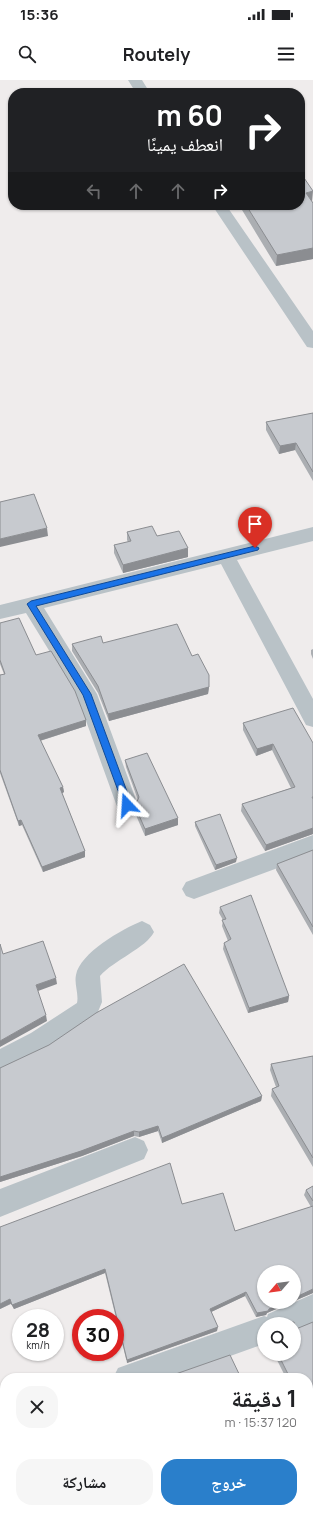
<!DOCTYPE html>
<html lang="ar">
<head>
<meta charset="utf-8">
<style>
	body { margin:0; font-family:Manrope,"Noto Naskh Arabic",sans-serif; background:#f6f6f6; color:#202124; direction:rtl; height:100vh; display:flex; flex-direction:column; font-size:15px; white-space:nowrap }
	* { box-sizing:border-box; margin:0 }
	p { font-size:13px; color:#757577 }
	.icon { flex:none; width:22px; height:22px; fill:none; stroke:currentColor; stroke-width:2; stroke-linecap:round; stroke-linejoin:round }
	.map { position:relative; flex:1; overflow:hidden; direction:ltr }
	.side { position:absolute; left:0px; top:1293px; width:313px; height:140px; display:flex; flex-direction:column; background:#fff; border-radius:16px 16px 0 0; box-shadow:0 1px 3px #0004; direction:rtl }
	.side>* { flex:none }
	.guide { position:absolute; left:8px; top:8px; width:297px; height:122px; border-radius:16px; box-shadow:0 1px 3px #0004; direction:rtl; background:#202124; color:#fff; overflow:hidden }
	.needle { width:26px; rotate:242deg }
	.tools { position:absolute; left:257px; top:1185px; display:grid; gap:8px }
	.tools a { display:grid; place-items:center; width:44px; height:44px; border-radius:50%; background:#fff; box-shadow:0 1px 3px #0004; font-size:20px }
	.speed { position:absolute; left:12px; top:1229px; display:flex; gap:8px; font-size:20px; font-weight:700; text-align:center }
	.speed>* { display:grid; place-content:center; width:52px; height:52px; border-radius:50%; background:#fff; box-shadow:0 1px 3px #0004; line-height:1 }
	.speed small { font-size:10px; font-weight:400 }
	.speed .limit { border:6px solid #d22; background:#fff; color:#111 }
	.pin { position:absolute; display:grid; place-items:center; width:34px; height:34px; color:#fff; margin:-41px -17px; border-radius:50% 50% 50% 0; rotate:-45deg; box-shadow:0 0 4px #0007 }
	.pin .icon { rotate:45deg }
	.me { position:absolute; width:44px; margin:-22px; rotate:340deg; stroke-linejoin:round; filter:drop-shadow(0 0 3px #0008) }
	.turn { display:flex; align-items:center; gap:14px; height:84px; padding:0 16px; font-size:18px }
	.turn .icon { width:52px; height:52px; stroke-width:2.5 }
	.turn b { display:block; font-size:28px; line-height:34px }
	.lanes { display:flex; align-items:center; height:38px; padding:0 16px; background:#0003; justify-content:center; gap:20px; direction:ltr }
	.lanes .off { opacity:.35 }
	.round { display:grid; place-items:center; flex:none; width:42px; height:42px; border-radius:16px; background:#f6f6f6 }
	.headline { display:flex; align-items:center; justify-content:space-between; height:68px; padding:0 16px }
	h1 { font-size:24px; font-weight:700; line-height:30px }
	.primary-button { display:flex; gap:8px; margin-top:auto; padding:8px 16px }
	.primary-button a { flex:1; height:46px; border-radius:16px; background:#2a7fcb; color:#fff; font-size:16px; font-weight:700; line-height:46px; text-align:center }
	.primary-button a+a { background:#f6f6f6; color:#202124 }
	.status { display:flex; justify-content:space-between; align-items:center; height:28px; padding:0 20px; background:#fff; direction:ltr }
	.status svg { height:11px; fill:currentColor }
	header { display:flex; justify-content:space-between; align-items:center; height:52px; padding:0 16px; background:#fff; font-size:18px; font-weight:700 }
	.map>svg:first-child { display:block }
</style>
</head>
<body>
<div class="status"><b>15:36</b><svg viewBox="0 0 49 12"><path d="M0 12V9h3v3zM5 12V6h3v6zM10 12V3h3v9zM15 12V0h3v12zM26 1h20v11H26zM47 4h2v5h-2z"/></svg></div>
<header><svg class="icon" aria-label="menu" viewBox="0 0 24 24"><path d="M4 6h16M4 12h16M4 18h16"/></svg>Routely<svg class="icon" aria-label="search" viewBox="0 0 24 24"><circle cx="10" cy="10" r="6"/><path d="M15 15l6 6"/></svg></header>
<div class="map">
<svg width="313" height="1433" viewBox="0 0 313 1433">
	<rect width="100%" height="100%" fill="#efecec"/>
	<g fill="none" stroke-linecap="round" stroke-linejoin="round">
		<path fill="#b9c2c7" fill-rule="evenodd" d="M 128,0 L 142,0 L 150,13 L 136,13 Z
			M 212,125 L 226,125 L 313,251 L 313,268 L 307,267 Z
			M 313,447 L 313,461 L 237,480 L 313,619 L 313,647 L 306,645 L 221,484 L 44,528 L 97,614 L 138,725 L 135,732 L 127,734 L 119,732 L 77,616 L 26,533 L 0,539 L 0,525 Z
			M 313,755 L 313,775 L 194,819 L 186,816 L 182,809 L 186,802 Z
			M 142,841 L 150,845 L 154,852 C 146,868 114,880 100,896 L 102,922 L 95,939 L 49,969 L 0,994 L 0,969 L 31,953 L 77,923 C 79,914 74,904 76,895 C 80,873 122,849 142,841 Z
			M 135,1057 L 144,1061 L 148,1070 L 144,1079 L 0,1137 L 0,1109 Z
			M 313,1214 L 313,1243 L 294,1251 L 294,1244 L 264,1244 L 264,1264 L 169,1298 L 113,1298 L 118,1288 L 264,1236 L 267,1237 L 268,1234 Z
			M 5,1327 L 5,1357 L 0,1359 L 0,1329 Z"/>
	</g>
	<path fill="#abaeb2" d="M 312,122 L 313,123 L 313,179 L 276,186 L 239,125 L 300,125 Z
		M 313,333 L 313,401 L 295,370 L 279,374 L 266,350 L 266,342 Z
		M 127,452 L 157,456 L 188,477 L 123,493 L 114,473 L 114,465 L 128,462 L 127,460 Z
		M 0,543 L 36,575 L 86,640 L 86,646 L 40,661 L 63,707 L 64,712 L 62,713 L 85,771 L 85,777 L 43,792 L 22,745 L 19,746 L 0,693 L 0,595 L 4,594 L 0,584 Z
		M 72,564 L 192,576 L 209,607 L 208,614 L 109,641 L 98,613 L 72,571 Z
		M 313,569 L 313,579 L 311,574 L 311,570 Z
		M 243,643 L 313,663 L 313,754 L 265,771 L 241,731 L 242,724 L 291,708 L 272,670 L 256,676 L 243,650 Z
		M 125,680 L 178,745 L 145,756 L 135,733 L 135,726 L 138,720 L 126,687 Z
		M 195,742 L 236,782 L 215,790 L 195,746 Z
		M 313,770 L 313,855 L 276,790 L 277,784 Z
		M 220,827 L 289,916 L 288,922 L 248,933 L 223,869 L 224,863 L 228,861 L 222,846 L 223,840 L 219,833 Z
		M 313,976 L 313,1087 L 271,1016 L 272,1009 L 276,1007 L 270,990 L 271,984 Z
		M 0,988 L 262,1016 L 261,1021 L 162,1063 L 158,1051 L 139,1057 L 134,1056 L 82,1076 L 0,1102 Z
		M 313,1106 L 313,1213 L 267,1233 L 266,1235 L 256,1237 L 245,1216 L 211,1232 L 217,1251 L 127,1283 L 105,1193 L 14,1229 L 11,1224 L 0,1229 L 0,1147 L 182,1124 L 235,1151 L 311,1127 L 304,1115 L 306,1110 Z
		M 267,1242 L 294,1242 L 296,1249 L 313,1242 L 313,1313 L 308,1315 L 308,1298 L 286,1298 L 274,1274 L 294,1274 L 294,1244 L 266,1244 Z
		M 295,1428 L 308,1428 L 313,1433 L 296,1433 Z"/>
	<path fill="#8b8d91" d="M 313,111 L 312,122 L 306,113 Z
		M 313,168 L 313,179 L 276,186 L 277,175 Z
		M 296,363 L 295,370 L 279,374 L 280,366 Z
		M 47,448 L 48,456 L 0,467 L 0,459 Z
		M 188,468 L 188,477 L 123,493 L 123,485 Z
		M 209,607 L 208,614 L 109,641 L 108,634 Z
		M 86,640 L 86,646 L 39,661 L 38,655 Z
		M 273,664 L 272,670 L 256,676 L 257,669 Z
		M 63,707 L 64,712 L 61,714 L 60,708 Z
		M 178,738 L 178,745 L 145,756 L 145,749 Z
		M 21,740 L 22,745 L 19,746 L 18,741 Z
		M 313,748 L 313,754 L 265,771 L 266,765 Z
		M 85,771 L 85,777 L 43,792 L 42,787 Z
		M 237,778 L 236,782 L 215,790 L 216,785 Z
		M 56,898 L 57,904 L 38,911 L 36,905 Z
		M 289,916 L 288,922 L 248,933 L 249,928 Z
		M 46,935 L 47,941 L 0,967 L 0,961 Z
		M 262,1016 L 261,1021 L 162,1063 L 162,1058 Z
		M 158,1046 L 158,1051 L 139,1057 L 139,1052 Z
		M 134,1051 L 134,1056 L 82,1076 L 0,1102 L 0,1097 Z
		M 105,1189 L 105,1193 L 14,1229 L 12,1225 Z
		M 313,1209 L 313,1213 L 294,1221 L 294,1218 Z
		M 246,1212 L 245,1216 L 209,1233 L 210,1229 Z
		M 10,1219 L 12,1223 L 0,1229 L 0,1224 Z
		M 284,1222 L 292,1222 L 267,1233 L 266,1235 L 256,1237 L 257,1233 Z
		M 218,1247 L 217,1251 L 127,1283 L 127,1280 Z
		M 313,1311 L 313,1313 L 308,1315 L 308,1313 Z
		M 240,1428 L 242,1428 L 230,1433 L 228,1433 Z"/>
	<path fill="#c7cacf" stroke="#8b8d91" d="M 300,92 L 313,111 L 306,113 L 313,123 L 313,168 L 277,175 L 246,125 L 300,125 Z
		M 313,333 L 313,392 L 296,363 L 280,366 L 266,342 Z
		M 34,414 L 47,448 L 0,459 L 0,422 Z
		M 152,446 L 157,456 L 179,451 L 188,468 L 123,485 L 114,465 L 131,461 L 127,452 Z
		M 19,538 L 36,575 L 51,571 L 75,611 L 86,640 L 38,655 L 63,707 L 60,708 L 85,771 L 42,787 L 21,740 L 18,741 L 0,690 L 0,595 L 5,594 L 0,580 L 0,543 Z
		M 177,544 L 192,576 L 198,574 L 209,595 L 209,607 L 108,634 L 98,606 L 72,564 L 101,556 L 103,563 Z
		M 293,628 L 313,663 L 313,717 L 312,717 L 313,719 L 313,748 L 266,765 L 242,724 L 295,707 L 273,664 L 257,669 L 243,643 Z
		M 147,673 L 178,738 L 145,749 L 135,726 L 139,717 L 125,680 Z
		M 220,734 L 237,778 L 216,785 L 195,742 Z
		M 313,770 L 313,847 L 277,784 Z
		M 251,815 L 289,916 L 249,928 L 224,863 L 231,859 L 222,840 L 226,839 L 220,827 Z
		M 43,861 L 56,898 L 36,905 L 46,935 L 0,961 L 0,864 L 3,874 Z
		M 184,884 L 262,1016 L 162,1058 L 158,1046 L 139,1052 L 134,1051 L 81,1071 L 0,1097 L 0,988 L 49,965 L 96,933 Z
		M 313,976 L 313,1078 L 272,1009 L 279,1006 L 271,984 Z
		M 170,1083 L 182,1124 L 223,1113 L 235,1151 L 313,1126 L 313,1209 L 294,1218 L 294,1192 L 264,1192 L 264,1222 L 284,1222 L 269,1229 L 268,1231 L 257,1233 L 246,1212 L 210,1229 L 218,1247 L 127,1280 L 105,1189 L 12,1225 L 10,1219 L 0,1224 L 0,1147 Z
		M 313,1106 L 313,1121 L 306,1110 Z
		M 267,1242 L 294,1242 L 296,1249 L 313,1242 L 313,1311 L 308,1313 L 308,1298 L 290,1298 L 278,1274 L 294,1274 L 294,1244 L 267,1244 Z
		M 230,1275 L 241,1298 L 131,1298 L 131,1296 L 170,1296 Z
		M 5,1360 L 5,1428 L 240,1428 L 228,1433 L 0,1433 L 0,1362 Z
		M 313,1396 L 313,1433 L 299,1433 L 297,1428 L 308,1428 L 308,1398 Z"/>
	<path fill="#1a73e8" stroke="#114b97" d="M 255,466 L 259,468 L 258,470 L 36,526 L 91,614 L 132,725 L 131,727 L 124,727 L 83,615 L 27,524 L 31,521 Z"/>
</svg>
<div class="tools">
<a><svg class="needle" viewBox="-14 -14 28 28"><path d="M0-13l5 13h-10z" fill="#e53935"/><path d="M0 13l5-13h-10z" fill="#757577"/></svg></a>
<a><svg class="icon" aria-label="search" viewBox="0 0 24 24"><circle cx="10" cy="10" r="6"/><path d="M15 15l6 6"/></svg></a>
</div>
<div class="speed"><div>28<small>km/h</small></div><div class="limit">30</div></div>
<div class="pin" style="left:255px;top:468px;background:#d93025"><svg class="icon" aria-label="arrive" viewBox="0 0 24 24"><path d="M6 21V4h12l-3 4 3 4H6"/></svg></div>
<svg class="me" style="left:127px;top:725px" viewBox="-20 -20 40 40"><path d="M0-17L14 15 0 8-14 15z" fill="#1a73e8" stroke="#fff" stroke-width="4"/></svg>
<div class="guide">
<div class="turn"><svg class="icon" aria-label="right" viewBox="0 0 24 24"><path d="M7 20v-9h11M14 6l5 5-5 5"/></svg><div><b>60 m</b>انعطف يمينًا</div></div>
<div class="lanes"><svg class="icon off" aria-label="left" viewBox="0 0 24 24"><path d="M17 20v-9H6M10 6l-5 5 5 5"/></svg><svg class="icon off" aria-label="ahead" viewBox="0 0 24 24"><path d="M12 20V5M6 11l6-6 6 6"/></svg><svg class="icon off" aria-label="ahead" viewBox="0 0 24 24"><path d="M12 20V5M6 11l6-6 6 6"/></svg><svg class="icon" aria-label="right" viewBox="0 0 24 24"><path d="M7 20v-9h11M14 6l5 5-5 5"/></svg></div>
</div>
<section class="side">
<div class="headline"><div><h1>1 دقيقة</h1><p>120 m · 15:37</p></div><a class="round"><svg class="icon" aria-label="close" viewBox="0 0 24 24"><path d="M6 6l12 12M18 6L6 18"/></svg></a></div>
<div class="primary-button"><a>خروج</a><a>مشاركة</a></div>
</section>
</div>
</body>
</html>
